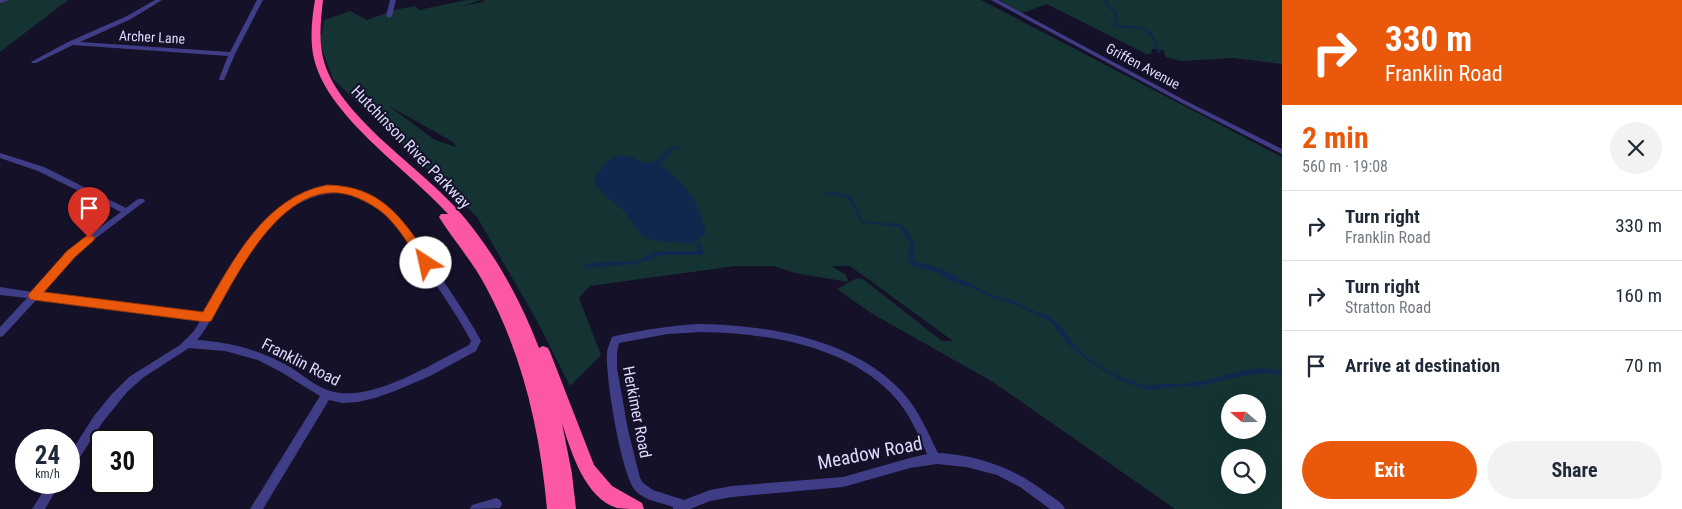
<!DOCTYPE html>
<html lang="en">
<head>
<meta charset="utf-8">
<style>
	body { margin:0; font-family:"Roboto Condensed",sans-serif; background:#f2f2f3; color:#1f2937; height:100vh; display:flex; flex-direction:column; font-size:19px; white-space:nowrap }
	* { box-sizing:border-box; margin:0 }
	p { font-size:16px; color:#747a83 }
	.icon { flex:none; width:28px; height:28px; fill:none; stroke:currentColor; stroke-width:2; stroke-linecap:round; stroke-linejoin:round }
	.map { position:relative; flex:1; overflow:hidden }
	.drawer { display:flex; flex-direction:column; background:#fff; width:400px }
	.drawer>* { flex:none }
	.top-card { background:#ea580c; color:#fff; overflow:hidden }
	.needle { width:32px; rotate:290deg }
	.buttons { position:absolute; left:1221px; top:394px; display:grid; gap:10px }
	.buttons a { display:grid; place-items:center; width:45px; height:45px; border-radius:50%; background:#fff; box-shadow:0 5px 20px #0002; font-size:25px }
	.speed { position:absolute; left:15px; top:429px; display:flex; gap:10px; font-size:25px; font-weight:700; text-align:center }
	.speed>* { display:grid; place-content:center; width:65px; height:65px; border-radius:50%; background:#fff; box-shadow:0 5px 20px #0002; line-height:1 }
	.speed small { font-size:12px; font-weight:400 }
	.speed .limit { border:2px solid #111; border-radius:8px; background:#fff; color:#111 }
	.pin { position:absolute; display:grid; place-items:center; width:42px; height:42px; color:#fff; margin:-51px -21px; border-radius:50% 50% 50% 0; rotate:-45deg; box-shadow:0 0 5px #0007 }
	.pin .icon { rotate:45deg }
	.me { position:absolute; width:55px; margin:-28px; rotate:325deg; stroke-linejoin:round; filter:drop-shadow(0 0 4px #0008) }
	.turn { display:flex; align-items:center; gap:18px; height:105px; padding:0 20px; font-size:22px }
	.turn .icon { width:65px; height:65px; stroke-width:2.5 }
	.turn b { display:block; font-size:35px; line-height:42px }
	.round { display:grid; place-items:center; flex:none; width:52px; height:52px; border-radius:26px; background:#f2f2f3 }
	.headline { display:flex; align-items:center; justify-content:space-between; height:85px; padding:0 20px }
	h1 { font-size:30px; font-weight:700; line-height:38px; color:#ea580c }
	.action { display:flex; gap:10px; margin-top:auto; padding:10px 20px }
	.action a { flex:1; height:58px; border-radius:30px; background:#ea580c; color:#fff; font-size:20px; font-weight:700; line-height:58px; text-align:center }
	.action a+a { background:#f2f2f3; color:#1f2937 }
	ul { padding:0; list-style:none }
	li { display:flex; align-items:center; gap:15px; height:70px; padding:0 20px; border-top:1px solid #e0e1e3 }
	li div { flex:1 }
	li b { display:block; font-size:19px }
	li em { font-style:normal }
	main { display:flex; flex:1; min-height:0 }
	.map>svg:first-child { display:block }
</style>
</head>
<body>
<main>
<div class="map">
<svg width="1282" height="509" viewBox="0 0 1282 509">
	<rect width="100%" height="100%" fill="#151129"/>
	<path fill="#143332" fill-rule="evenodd" d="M 0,0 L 68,0 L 0,52 Z
		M 466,0 L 481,0 L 460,7 L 483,2 L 484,0 L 981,0 L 1282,157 L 1282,509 L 1175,509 L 993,382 L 871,313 L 837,289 L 857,278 L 863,279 L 942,341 L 953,341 L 850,266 L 831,266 L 845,274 L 849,282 L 795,273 L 773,266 L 735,266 L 590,286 L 579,298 L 601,355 L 570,386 L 537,321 L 477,217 L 333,79 L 322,49 L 319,50 L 317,35 L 322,34 L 324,20 L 350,11 L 367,20 L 394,10 L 415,6 L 419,10 ZM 389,106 L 453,142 L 456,147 L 435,140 ZM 1230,402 L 1258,402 L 1258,430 L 1230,430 ZM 1230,458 L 1258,458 L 1258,485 L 1230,485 Z
		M 999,0 L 1282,0 L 1282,64 L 1233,58 L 1182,61 L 1166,57 L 1163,50 L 1152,49 L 1151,54 L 1146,54 L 1047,4 L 1022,13 Z"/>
	<path fill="#10274e" d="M 675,146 L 684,149 L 673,148 L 661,166 L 675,176 L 694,199 L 705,227 L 705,233 L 701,238 L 692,244 L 651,240 L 642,236 L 624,211 L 601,192 L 594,181 C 602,165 613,150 632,157 C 638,159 644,164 650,163 C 659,162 665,149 675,146 Z
		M 828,191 L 851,196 L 862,219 L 867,222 L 900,224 C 907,227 914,241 914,249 C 915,255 912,256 915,261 L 942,269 L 990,294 L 1015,301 L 1022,306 L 1048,316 L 1060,326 L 1078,349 L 1094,362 L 1115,374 L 1143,385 L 1148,386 C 1162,383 1177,385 1191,383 C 1221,380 1252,361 1282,372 L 1282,375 C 1259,368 1217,383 1193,387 L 1185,386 L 1149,390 L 1127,383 L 1094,365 L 1080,354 L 1068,344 L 1051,322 L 1041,317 L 1014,304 L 993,298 L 969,287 L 949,280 L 938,273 L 911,265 L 908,257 L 910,244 L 900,227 L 863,223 C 855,217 855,203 847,198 C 841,195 832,195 825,194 Z
		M 701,242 L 704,252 L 702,255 L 663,255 L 642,262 L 626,265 L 589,268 L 583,267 L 587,263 L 636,261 L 657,251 L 697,251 L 698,247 L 694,246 Z"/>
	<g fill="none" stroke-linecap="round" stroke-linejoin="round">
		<path stroke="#10274e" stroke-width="2" d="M 1105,0 L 1107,5 L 1117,14 L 1115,26 C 1126,29 1142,24 1150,33 C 1155,39 1155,46 1159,52"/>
		<path fill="#403d87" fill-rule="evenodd" d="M 0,0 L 9,0 L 0,3 Z
			M 155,0 L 162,0 L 131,19 L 80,42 L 230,52 L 257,0 L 263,0 L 235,54 L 224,80 L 220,80 L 219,79 L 228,56 L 73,45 L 36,63 L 32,63 L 31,62 L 68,42 L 127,16 Z
			M 390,0 L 396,0 L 392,16 L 389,18 L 386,16 Z
			M 991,0 L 998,0 L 1186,101 L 1282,149 L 1282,154 L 1182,103 Z
			M 0,153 L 44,167 L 126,208 L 138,199 L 144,199 L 145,201 L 84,247 L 42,293 L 204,314 C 230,262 280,174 350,189 C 361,192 372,196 381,202 C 404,219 414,238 430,261 C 447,287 466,313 481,341 L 476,351 L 430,376 L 395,391 L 375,398 L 358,402 L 342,403 L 329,400 L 263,509 L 250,509 L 320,396 L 281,372 L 258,360 L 225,351 L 189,348 L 144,377 L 127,392 L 102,423 L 73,468 L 69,469 L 69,455 L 94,416 L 111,395 L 129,377 L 180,345 L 194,331 L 200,321 L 37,299 L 3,336 L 0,337 L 0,327 L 27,298 L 0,295 L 0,287 L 32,292 L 78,243 L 121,212 L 38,171 L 0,158 ZM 341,193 C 388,203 400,230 424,267 C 440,291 457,315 471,341 L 469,345 C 433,363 375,401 334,392 C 317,389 303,374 288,366 C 260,350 230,342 197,340 C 209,327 215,309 224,293 C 242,259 273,212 311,198 C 321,194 331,193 341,193 Z
			M 701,324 C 769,325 857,340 904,394 C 919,411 928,433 938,453 C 979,455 1016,469 1048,494 C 1054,498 1062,502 1065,509 L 1050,509 L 1020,487 L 997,475 L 966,467 L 937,464 L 910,468 L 843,487 L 732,497 L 710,501 L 690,509 L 673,509 L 673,507 C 660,502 644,501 635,490 C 621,473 605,375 607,352 C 608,347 610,342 612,337 L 615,336 C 644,330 672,325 701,324 ZM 701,332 C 768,333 852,346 898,401 C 911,417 919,436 927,454 L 910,458 L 843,477 L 732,486 L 710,490 L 684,500 L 653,490 L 643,483 L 640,478 L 628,430 L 617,368 L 617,352 L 619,343 L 668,334 Z
			M 49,482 L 61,482 L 45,509 L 32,509 Z
			M 496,498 L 500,500 L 502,504 L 500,508 L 470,509 L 472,505 Z"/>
		<path fill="#fc57a4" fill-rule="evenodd" d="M 315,0 L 323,0 C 321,18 319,35 322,53 C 332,112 417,164 456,208 C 492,248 520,298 539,348 L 543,346 L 548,348 L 550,352 L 594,465 L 612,486 L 642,503 L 644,509 C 636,509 625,509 617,508 C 585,498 571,452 562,423 L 572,474 L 576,509 L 547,509 C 540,431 523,356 486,287 C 473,262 454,241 439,217 L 441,214 L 448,214 C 407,168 324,115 313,54 C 310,35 312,18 315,0 Z"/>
	</g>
	<path fill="#ea580c" stroke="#983908" d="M 327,185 C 383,186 402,219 431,260 L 432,263 L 431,266 L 422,266 C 413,252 404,235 392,222 C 383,211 371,204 358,198 C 287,168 238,273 211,321 L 206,322 L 34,300 L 30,299 L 28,295 L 67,251 L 89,234 L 95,238 L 93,241 L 75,257 L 44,292 L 203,312 C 233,261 264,197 327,185 Z"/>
	<g text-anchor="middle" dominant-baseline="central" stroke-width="4" stroke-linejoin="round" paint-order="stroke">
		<g font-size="14" fill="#dedafe" stroke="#151129">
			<text transform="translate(152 37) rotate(3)">Archer Lane</text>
			<text transform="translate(1143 66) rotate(28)">Griffen Avenue</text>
		</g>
		<g font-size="16" fill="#dedafe" stroke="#151129">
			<text transform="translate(411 147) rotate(46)">Hutchinson River Parkway</text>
			<text transform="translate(301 362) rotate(27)">Franklin Road</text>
			<text transform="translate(637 412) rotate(79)">Herkimer Road</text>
		</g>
		<g font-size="19" fill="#dedafe" stroke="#151129">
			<text transform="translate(870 453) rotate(-11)">Meadow Road</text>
		</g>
	</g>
</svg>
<div class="buttons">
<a><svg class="needle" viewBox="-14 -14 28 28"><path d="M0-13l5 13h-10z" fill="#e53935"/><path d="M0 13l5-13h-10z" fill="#747a83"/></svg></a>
<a><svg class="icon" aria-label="search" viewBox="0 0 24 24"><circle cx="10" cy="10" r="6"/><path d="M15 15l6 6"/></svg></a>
</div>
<div class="speed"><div>24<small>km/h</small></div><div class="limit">30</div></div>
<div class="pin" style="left:89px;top:238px;background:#d93025"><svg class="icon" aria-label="arrive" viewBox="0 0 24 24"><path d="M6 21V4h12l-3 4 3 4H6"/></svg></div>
<svg class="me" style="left:426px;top:263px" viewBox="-20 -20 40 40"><circle r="19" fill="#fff"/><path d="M0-13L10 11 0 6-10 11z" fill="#ea580c"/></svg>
</div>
<section class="drawer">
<div class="top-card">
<div class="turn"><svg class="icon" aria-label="right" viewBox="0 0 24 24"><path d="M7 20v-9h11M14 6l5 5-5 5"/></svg><div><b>330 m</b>Franklin Road</div></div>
</div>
<div class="headline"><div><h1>2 min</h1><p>560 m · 19:08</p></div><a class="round"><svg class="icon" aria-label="close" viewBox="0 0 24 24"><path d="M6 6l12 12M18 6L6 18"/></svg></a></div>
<ul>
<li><svg class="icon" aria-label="right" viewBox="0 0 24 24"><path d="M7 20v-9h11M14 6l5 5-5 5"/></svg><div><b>Turn right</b><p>Franklin Road</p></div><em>330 m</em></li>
<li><svg class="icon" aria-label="right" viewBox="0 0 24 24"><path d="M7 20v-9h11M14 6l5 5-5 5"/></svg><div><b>Turn right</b><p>Stratton Road</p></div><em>160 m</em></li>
<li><svg class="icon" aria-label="arrive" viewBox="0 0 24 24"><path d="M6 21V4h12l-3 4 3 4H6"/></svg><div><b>Arrive at destination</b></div><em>70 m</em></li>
</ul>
<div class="action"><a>Exit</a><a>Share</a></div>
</section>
</main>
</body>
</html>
